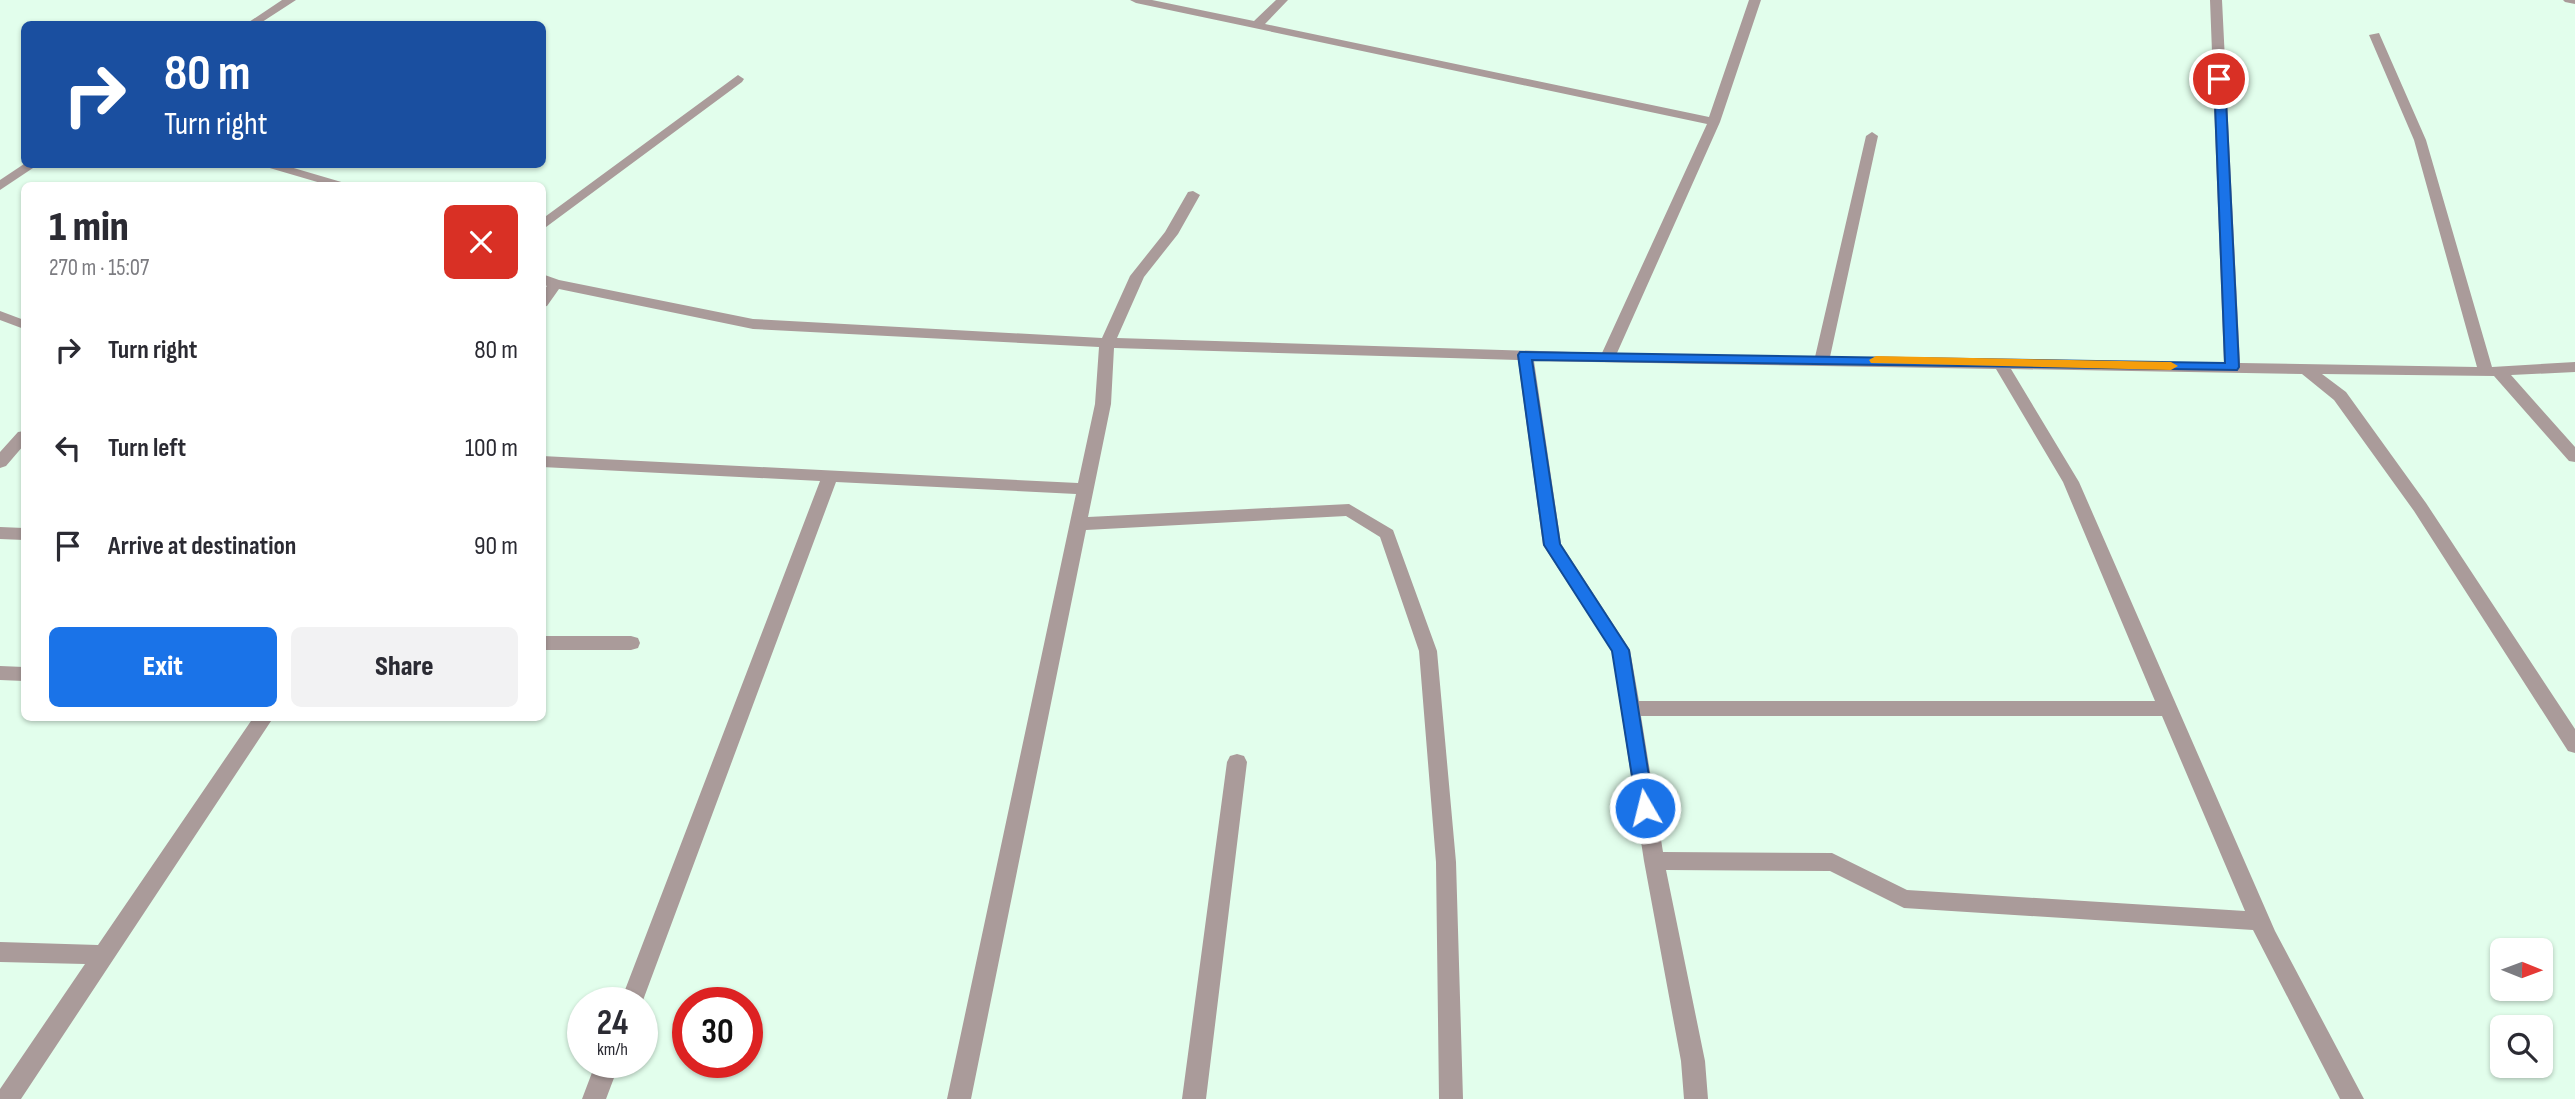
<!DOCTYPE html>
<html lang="en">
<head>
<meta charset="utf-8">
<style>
	body { margin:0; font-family:"Sofia Sans Condensed",sans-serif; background:#f2f2f3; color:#2b2b33; height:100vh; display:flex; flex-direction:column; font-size:26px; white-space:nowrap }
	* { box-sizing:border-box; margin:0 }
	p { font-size:23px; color:#7c7c81 }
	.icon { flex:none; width:38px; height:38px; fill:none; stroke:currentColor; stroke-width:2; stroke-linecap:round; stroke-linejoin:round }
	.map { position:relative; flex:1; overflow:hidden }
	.drawer { position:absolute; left:21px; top:182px; width:525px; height:539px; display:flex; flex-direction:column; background:#fff; border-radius:10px; box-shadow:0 2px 5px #0004 }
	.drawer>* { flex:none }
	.top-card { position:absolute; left:21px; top:21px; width:525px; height:147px; border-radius:10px; box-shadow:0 2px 5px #0004; background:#1a4fa0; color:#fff; overflow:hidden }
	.needle { width:46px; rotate:91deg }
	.fabs { position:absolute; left:2490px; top:938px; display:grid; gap:14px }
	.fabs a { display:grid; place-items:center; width:63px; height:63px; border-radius:10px; background:#fff; box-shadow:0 2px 5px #0004; font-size:35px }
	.speed { position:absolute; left:567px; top:987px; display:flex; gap:14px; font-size:35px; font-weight:700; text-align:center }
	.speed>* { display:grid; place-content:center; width:91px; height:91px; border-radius:50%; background:#fff; box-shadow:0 2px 5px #0004; line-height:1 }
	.speed small { font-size:18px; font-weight:400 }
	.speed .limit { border:10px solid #d22; background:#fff; color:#111 }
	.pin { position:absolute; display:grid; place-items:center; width:60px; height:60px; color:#fff; margin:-30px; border:4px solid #fff; border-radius:50%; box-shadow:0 2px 7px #0007 }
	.me { position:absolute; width:77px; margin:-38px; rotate:352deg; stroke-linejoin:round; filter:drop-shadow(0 0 5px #0008) }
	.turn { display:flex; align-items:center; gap:24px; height:147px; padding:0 28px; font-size:32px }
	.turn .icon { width:91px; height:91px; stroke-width:2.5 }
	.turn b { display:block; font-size:49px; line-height:60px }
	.round { display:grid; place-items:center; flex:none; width:74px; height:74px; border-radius:10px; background:#f2f2f3 }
	.headline { display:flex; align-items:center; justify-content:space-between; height:119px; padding:0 28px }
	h1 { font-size:42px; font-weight:800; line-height:52px }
	.primary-button { display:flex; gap:14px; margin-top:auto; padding:14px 28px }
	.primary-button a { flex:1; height:80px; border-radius:10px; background:#1a73e8; color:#fff; font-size:28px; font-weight:800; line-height:80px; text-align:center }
	.primary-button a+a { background:#f2f2f3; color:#2b2b33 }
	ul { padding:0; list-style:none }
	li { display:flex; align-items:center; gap:21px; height:98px; padding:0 28px }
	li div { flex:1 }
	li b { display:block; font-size:26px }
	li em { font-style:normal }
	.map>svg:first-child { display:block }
</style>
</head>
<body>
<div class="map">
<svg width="2575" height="1099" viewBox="0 0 2575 1099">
	<rect width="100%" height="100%" fill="#e2feec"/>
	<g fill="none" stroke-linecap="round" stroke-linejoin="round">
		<path fill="#aa9b9a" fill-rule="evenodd" d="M 282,0 L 296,0 L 259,24 L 246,24 Z
			M 1130,0 L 1152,0 L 1254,21 L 1276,0 L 1288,0 L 1265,24 L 1709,117 L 1749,0 L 1761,0 L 1720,122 L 1617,353 L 1815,357 L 1866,136 L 1872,132 L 1878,136 L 1830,357 L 2224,363 L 2210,0 L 2222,0 L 2240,363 L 2477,367 L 2414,140 L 2369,35 L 2379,33 L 2426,140 L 2492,367 L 2575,362 L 2575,372 L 2511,375 L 2575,447 L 2575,462 L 2569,461 L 2494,376 L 2322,374 L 2346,392 L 2426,503 L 2575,729 L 2575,753 L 2568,751 L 2414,511 L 2334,400 L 2302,374 L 2011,369 L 2079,482 L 2275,931 L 2364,1099 L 2340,1099 L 2253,930 L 1904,908 L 1830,871 L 1666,870 L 1705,1061 L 1708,1099 L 1684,1099 L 1681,1061 L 1644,861 L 1612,651 L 1543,545 L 1518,360 L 1114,348 L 1111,404 L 1088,517 L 1349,504 L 1393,530 L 1437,651 L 1456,862 L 1463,1099 L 1439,1099 L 1436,862 L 1419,651 L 1380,537 L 1346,516 L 1086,530 L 971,1099 L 947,1099 L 1076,494 L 836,482 L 642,1003 L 620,1003 L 820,481 L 542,467 L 542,456 L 1078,483 L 1095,404 L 1099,347 L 753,329 L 559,289 L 547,306 L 542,307 L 542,292 L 547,286 L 542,284 L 542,274 L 559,280 L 753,319 L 1102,338 L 1130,276 L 1165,232 L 1188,192 L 1193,191 L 1200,195 L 1178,234 L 1144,277 L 1117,338 L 1602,353 L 1707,124 L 1136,3 ZM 1534,361 L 1996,369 L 2063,482 L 2155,701 L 1639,701 L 1630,650 L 1561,544 ZM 1641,716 L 2162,716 L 2245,911 L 1907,890 L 1832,853 L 1663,852 Z
			M 2563,0 L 2575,0 L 2575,4 L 2565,2 Z
			M 738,75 L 744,79 L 742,82 L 542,230 L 542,219 Z
			M 24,164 L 39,164 L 0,190 L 0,180 Z
			M 256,164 L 280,164 L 355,186 L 331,186 Z
			M 0,311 L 24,320 L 24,329 L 0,320 Z
			M 24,431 L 24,445 L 6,466 L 0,468 L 0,452 L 18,432 Z
			M 0,527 L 24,528 L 24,540 L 0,539 Z
			M 542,636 L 631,636 L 638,638 L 640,643 L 638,648 L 631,650 L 542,650 Z
			M 0,666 L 24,667 L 24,681 L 0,680 Z
			M 253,718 L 273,718 L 21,1099 L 0,1099 L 0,1089 L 85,964 L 0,962 L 0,942 L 98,945 Z
			M 1237,754 L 1244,756 L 1247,762 L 1206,1099 L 1182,1099 L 1227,762 L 1230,756 Z
			M 596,1062 L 620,1062 L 606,1099 L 582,1099 Z"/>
	</g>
	<path fill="#1a73e8" stroke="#114b97" stroke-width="2" d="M 2219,75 L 2225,79 L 2239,367 L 2237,370 L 1532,360 L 1560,544 L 1629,650 L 1654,808 L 1651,814 L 1645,816 L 1638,814 L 1612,651 L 1544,545 L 1518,355 L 1520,352 L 2225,363 L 2214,79 Z"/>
	<path fill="#f59e0b" d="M 1876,356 L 2171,362 L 2178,366 L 2171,370 L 1871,363 L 1869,360 Z"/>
</svg>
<div class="fabs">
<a><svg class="needle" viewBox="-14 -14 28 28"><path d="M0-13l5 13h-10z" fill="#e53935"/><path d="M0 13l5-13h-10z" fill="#7c7c81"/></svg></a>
<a><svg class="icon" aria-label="search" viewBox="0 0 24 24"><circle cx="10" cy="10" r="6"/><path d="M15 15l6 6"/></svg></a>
</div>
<div class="speed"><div>24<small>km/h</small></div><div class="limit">30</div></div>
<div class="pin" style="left:2219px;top:79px;background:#d93025"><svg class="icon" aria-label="arrive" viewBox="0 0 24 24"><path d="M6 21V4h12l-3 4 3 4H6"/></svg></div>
<svg class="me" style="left:1645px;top:808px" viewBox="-20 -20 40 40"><circle r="17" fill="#1a73e8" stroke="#fff" stroke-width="3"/><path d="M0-11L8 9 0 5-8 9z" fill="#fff"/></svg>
<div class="top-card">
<div class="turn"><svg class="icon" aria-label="right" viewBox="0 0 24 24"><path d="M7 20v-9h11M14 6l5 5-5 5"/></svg><div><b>80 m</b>Turn right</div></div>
</div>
<section class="drawer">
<div class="headline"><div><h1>1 min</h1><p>270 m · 15:07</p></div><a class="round" style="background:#d93025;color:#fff"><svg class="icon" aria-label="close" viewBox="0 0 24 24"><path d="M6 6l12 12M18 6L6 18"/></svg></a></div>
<ul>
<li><svg class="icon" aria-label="right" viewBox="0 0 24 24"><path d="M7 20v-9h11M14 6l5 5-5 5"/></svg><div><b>Turn right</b></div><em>80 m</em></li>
<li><svg class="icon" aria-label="left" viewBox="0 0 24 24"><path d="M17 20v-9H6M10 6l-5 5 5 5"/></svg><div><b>Turn left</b></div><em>100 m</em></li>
<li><svg class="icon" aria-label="arrive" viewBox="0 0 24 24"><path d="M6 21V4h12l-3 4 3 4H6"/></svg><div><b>Arrive at destination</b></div><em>90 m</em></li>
</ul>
<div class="primary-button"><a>Exit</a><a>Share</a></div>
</section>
</div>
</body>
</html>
